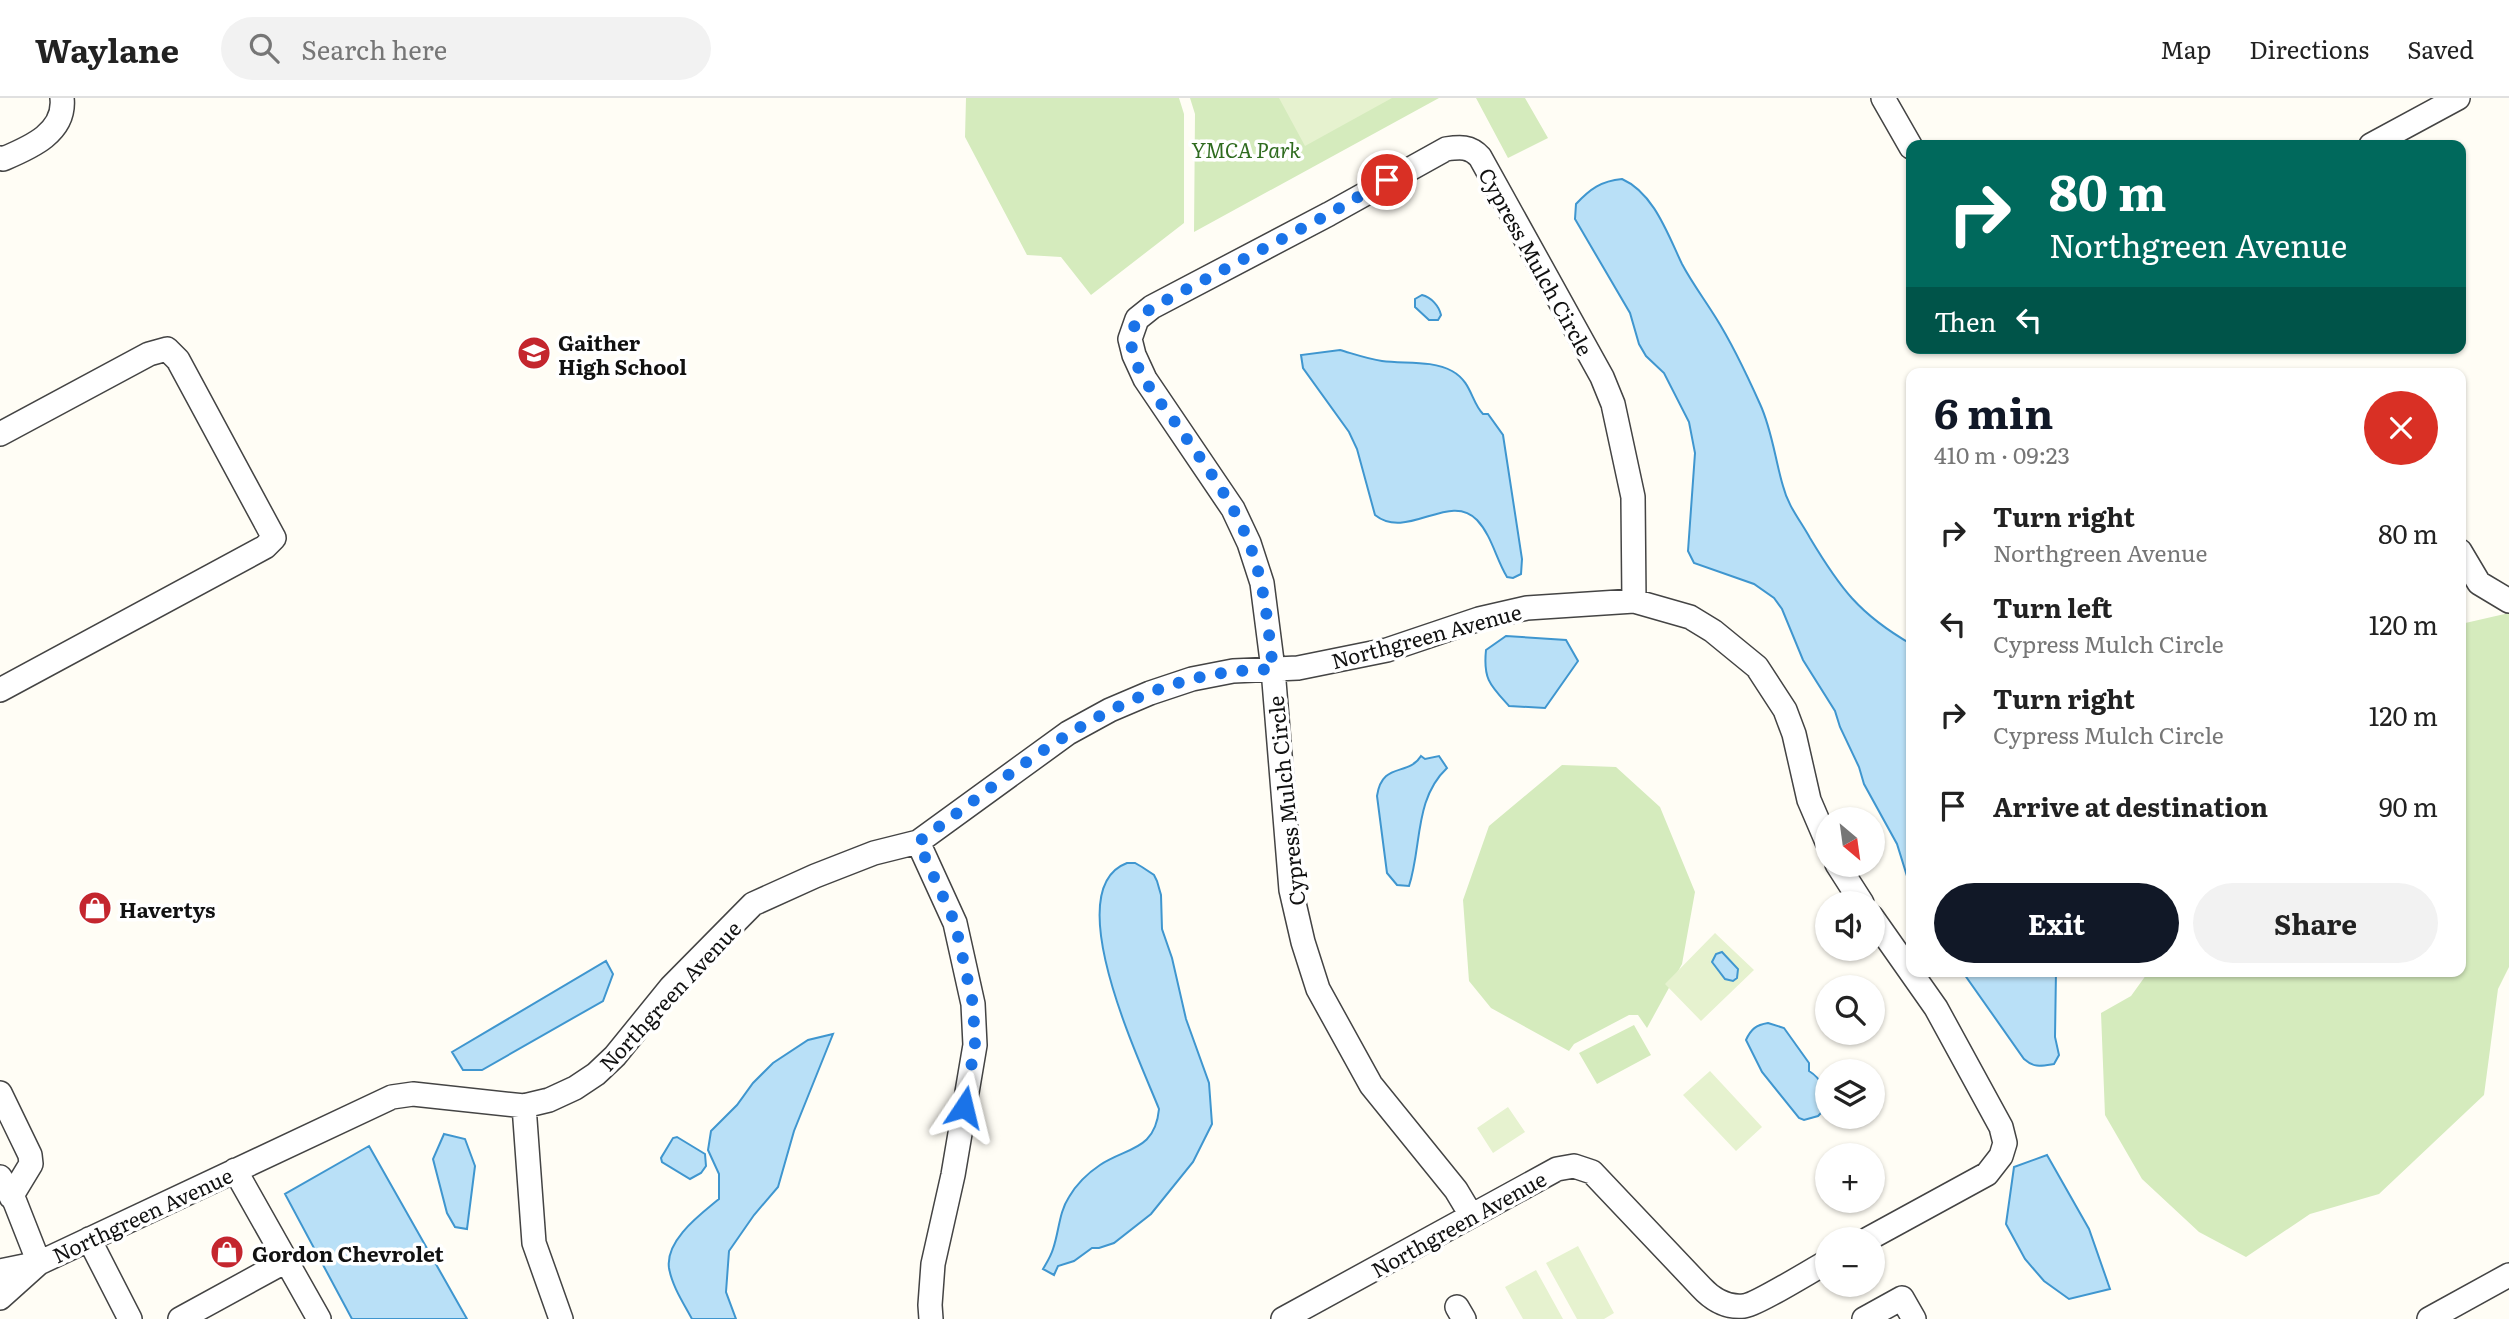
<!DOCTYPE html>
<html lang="en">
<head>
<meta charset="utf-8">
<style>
	body { margin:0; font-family:Literata,serif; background:#f2f2f2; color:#222; height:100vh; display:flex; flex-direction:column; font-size:26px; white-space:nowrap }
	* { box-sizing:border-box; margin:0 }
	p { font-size:23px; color:#767676 }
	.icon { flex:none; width:38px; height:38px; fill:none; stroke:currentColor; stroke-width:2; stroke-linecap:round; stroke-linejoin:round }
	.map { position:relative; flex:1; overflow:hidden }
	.drawer { position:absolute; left:1906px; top:270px; width:560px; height:609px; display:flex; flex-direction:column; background:#fff; border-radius:14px; box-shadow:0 2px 5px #0004 }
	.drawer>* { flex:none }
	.top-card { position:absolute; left:1906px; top:42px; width:560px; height:214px; border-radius:14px; box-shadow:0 2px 5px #0004; background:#00695c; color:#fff; overflow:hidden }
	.needle { width:46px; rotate:151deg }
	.tools { position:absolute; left:1815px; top:709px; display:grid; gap:14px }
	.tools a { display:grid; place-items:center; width:70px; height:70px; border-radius:50%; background:#fff; box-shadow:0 2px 5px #0004; font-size:35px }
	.pin { position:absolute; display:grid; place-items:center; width:60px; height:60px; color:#fff; margin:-30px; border:4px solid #fff; border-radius:50%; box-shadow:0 2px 7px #0007 }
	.me { position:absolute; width:77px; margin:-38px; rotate:10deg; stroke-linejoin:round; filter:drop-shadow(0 0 5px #0008) }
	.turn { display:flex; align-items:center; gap:24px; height:147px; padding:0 28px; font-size:32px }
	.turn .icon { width:91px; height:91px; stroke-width:2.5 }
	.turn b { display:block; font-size:49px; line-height:60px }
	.then { display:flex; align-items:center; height:66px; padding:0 28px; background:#0003; gap:14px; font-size:26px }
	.round { display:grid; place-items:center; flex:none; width:74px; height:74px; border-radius:37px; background:#f2f2f2 }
	.head { display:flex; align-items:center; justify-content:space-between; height:119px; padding:0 28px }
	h1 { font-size:42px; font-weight:700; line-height:52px; color:#111827 }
	.action { display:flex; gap:14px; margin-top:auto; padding:14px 28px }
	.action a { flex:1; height:80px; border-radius:42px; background:#111827; color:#fff; font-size:28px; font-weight:700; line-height:80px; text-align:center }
	.action a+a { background:#f2f2f2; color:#222 }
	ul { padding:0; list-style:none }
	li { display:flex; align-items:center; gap:21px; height:91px; padding:0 28px }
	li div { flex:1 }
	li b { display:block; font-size:26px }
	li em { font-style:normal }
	header { display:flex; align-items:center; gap:42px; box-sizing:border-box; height:98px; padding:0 35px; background:#fff; border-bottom:2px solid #e0e0e0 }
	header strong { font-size:33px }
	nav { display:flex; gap:38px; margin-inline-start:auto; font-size:24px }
	.search { width:490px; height:63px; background:#f2f2f2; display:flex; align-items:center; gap:18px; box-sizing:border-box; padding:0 24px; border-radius:38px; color:#767676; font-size:26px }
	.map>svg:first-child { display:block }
</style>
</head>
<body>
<header>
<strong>Waylane</strong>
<div class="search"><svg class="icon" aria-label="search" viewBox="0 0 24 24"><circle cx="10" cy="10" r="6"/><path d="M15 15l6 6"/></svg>Search here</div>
<nav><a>Map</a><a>Directions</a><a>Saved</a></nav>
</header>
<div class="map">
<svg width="2509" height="1221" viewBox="0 0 2509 1221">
	<rect width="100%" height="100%" fill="#fffdf5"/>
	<path fill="#d5ebbd" d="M 966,0 L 1179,0 L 1184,16 L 1184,125 L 1091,197 L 1061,159 L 1027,157 L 965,39 Z
		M 1190,0 L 1439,0 L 1194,134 L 1195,16 Z
		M 1476,0 L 1525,0 L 1548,40 L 1508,60 Z
		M 2509,515 L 2509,869 L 2498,891 L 2484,997 L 2379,1096 L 2310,1116 L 2246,1159 L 2199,1134 L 2142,1081 L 2105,1017 L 2101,915 L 2131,898 L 2149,873 L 2460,873 L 2461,526 Z
		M 1562,667 L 1616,669 L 1660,709 L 1695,794 L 1682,866 L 1647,930 L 1638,917 L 1629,917 L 1574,946 L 1569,953 L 1491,910 L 1469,883 L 1463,802 L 1489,728 Z
		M 1634,927 L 1651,957 L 1597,986 L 1579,955 Z"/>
	<path fill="#e6f2cf" d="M 1279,0 L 1392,0 L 1305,48 Z
		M 1715,835 L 1754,872 L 1701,923 L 1665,886 Z
		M 1710,973 L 1762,1029 L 1736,1053 L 1683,997 Z
		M 1508,1009 L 1525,1034 L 1493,1055 L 1477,1030 Z
		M 1578,1148 L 1614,1215 L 1604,1221 L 1577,1221 L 1546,1165 Z
		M 1536,1172 L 1563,1221 L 1523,1221 L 1505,1189 Z"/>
	<path fill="#b9e0f7" stroke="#3f96cf" stroke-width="2" d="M 1622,81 C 1654,95 1668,137 1682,166 C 1692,185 1705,202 1716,220 C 1733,247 1747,277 1760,306 C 1772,332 1775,361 1783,388 C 1788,408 1800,422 1810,440 C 1840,490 1859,516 1911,546 L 1911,791 L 1897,746 L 1864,686 L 1859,669 L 1840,629 L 1835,613 L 1803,562 L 1782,511 L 1774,500 L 1754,486 L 1694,465 L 1688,453 L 1695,355 L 1689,324 L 1664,275 L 1646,258 L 1639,246 L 1630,215 L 1575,121 L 1576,106 C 1590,91 1601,83 1622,81 Z
		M 1422,197 C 1431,199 1439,208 1441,217 L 1438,222 L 1429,222 L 1415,209 L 1415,201 Z
		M 1340,252 C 1354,256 1368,261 1382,263 C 1404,266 1433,262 1452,273 C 1472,284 1471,304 1483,316 L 1488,316 L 1503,337 L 1522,461 L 1521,476 L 1513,480 L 1507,479 C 1496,461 1492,438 1477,422 C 1450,393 1407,443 1375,417 L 1357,351 L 1349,334 L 1303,270 L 1301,257 Z
		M 1506,538 L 1566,542 L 1578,563 L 1545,610 L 1509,608 C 1490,587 1483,581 1486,552 Z
		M 1421,658 L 1425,661 L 1439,658 L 1447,670 C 1414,701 1422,748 1409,788 L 1397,787 L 1387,775 L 1377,698 C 1382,663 1408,679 1421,658 Z
		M 1127,765 L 1135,765 L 1142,769 L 1154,777 L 1157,783 L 1161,797 L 1162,831 L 1172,860 L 1186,921 L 1209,985 L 1212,1026 L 1193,1064 L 1151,1116 L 1114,1145 L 1099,1150 L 1092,1150 L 1074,1163 L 1058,1168 L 1054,1177 L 1043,1171 C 1047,1164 1051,1158 1053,1151 C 1059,1134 1059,1114 1069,1099 C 1076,1087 1088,1075 1100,1067 C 1127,1049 1155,1053 1159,1011 C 1141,965 1057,791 1127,765 Z
		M 1722,854 L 1738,871 L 1737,880 L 1733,883 L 1725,881 L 1712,864 L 1716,856 Z
		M 606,863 L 613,876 L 603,903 L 482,972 L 463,972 L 452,954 Z
		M 1962,873 L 2056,873 L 2055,939 L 2059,957 L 2054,966 C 2041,968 2034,970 2024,961 Z
		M 1768,925 L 1784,930 L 1809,965 L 1809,973 C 1822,981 1827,995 1827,1009 L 1818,1018 L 1804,1022 L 1799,1020 L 1762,974 L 1746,942 C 1751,931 1756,927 1768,925 Z
		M 833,936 L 794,1033 L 778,1089 L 754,1117 L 729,1153 L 726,1194 L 736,1221 L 692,1221 C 684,1206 672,1188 669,1170 C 665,1142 701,1116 719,1101 L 719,1076 L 708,1052 L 711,1033 L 737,1007 L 753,985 L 773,965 L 808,942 Z
		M 444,1036 L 465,1041 L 475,1068 L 467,1131 L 455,1129 L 447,1115 L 433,1061 Z
		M 677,1039 L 705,1056 L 706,1068 L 701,1075 L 690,1081 L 662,1064 L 661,1060 L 673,1040 Z
		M 369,1048 L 467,1221 L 352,1221 L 285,1096 Z
		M 2047,1057 L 2089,1131 L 2110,1191 L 2069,1201 L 2044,1183 L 2025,1161 L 2006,1126 L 2014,1069 Z"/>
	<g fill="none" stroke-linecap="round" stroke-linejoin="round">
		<defs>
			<path id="minor" d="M 1883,0 L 1911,49
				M 2371,47 L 2458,0
				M 0,60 L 3,61 C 29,50 66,35 62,0
				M 0,336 L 149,256 L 167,251 L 178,262 L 274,440 L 265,449 L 0,592
				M 2460,453 L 2479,485 L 2509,503
				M 918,744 L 955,825 L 973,906 L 975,947 L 953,1077 L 933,1166 L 930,1207 L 931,1221
				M 1837,766 L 1862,805
				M 0,995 L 30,1057 L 31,1066 L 11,1099
				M 524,1008 L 534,1145 L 561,1221
				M 235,1072 L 319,1221
				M 0,1079 L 15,1104 L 39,1165
				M 1471,1117 L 1456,1092 L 1371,987 L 1318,891 L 1303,844 L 1291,792 L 1273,571 L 1262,485 L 1249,445 L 1233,411 L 1145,281 L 1134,257 L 1130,241 L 1137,221 L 1152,209 L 1329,116 L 1446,51 C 1460,49 1470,48 1480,59 L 1602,279 L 1613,306 L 1633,399 L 1634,503
				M 89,1141 L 130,1221
				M 1868,1141 L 1987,1076 L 2001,1058 L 2005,1045 L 2001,1029 L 1936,910 L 1872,819
				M 0,1173 L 39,1165 L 392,999 L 413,996 L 524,1008 L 549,1002 L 575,990 L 596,976 L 615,958 L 671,889 L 753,806 L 815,778 L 874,755 L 918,744 L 1068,635 L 1110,612 L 1150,595 L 1192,581 L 1233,573 L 1298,570 L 1387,552 L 1479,521 L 1527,510 L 1634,503 L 1690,519 L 1713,533 L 1757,569 L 1785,612 L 1794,636 L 1809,702 L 1827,744
				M 0,1200 L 39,1165
				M 1457,1209 L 1464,1221
				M 180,1221 L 286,1163
				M 1283,1221 L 1557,1071 L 1574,1068 L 1592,1074 L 1701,1189 C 1712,1201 1726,1210 1744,1208 C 1756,1207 1812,1172 1827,1164
				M 1864,1221 L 1902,1200 L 1914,1221
				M 2429,1221 L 2509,1177"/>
		</defs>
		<use href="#minor" stroke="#444" stroke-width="26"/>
		<use href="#minor" stroke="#fff" stroke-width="23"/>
	</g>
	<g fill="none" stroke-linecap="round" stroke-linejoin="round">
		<path stroke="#1a73e8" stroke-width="12" stroke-dasharray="0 21.6" d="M 964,1009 L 975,947 L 973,906 L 955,825 L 918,744 C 1004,682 1088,607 1193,581 C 1219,574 1246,572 1273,571 C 1268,529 1265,486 1249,445 C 1233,403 1203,364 1177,327 C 1160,303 1133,274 1131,243 C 1130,228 1141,218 1153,209 L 1329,116 L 1387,82"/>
	</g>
	<defs>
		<symbol id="school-disc" viewBox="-11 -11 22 22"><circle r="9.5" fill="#c4262e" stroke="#fff"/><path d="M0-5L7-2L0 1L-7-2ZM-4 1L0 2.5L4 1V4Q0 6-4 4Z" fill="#fff"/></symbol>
		<symbol id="shop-disc" viewBox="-11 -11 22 22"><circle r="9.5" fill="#c4262e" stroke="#fff"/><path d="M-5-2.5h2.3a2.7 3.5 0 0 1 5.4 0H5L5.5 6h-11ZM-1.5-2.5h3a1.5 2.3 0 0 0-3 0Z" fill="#fff"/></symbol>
	</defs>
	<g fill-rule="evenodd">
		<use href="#school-disc" x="515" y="236" width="38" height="38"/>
		<use href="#shop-disc" x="76" y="791" width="38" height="38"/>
		<use href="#shop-disc" x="208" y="1135" width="38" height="38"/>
	</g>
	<g text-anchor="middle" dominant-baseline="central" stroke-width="7" stroke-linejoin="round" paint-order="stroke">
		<g font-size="21" font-style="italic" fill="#2f6b1f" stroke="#fff">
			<text x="1246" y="50">YMCA Park</text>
		</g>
		<g font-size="21" fill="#111" stroke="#fff">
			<text transform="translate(1537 163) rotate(61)">Cypress Mulch Circle</text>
			<text transform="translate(1426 537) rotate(-15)">Northgreen Avenue</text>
			<text transform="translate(1285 703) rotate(-96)">Cypress Mulch Circle</text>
			<text transform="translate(669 897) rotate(-47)">Northgreen Avenue</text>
			<text transform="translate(142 1116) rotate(-25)">Northgreen Avenue</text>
			<text transform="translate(1458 1125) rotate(-29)">Northgreen Avenue</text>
		</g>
		<g font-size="21" font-weight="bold" fill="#111" stroke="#fff" text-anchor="start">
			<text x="558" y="243">Gaither<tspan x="558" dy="24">High School</tspan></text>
			<text x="119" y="810">Havertys</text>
			<text x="252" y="1154">Gordon Chevrolet</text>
		</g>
	</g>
</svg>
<div class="tools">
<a><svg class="needle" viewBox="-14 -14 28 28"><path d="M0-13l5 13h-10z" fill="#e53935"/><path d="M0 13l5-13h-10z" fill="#767676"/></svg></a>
<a><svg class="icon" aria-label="sound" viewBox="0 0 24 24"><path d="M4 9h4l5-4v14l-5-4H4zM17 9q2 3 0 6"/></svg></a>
<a><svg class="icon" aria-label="search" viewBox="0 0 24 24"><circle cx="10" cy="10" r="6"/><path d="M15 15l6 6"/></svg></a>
<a><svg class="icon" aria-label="layers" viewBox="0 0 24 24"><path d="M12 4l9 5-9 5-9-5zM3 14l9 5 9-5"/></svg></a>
<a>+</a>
<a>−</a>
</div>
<div class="pin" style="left:1387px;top:82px;background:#d93025"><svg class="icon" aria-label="arrive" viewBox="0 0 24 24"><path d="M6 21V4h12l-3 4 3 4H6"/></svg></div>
<svg class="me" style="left:964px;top:1009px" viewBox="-20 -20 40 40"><path d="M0-17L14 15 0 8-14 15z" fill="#1a73e8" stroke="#fff" stroke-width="4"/></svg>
<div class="top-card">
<div class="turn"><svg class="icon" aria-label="right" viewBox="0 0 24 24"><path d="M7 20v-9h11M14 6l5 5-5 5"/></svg><div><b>80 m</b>Northgreen Avenue</div></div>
<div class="then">Then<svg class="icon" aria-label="left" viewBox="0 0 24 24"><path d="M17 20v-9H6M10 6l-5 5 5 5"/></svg></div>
</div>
<section class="drawer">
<div class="head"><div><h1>6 min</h1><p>410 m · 09:23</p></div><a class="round" style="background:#d93025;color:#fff"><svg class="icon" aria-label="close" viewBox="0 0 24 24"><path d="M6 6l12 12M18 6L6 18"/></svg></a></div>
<ul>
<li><svg class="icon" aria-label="right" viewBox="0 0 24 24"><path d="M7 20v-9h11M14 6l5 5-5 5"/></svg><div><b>Turn right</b><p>Northgreen Avenue</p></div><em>80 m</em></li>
<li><svg class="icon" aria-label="left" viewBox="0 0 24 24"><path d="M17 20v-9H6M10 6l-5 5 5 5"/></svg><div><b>Turn left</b><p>Cypress Mulch Circle</p></div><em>120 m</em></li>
<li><svg class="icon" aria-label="right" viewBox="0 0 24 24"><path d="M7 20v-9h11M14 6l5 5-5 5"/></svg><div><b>Turn right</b><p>Cypress Mulch Circle</p></div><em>120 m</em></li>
<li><svg class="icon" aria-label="arrive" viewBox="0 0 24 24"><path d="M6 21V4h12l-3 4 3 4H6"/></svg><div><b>Arrive at destination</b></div><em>90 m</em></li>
</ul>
<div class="action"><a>Exit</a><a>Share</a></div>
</section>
</div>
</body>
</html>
